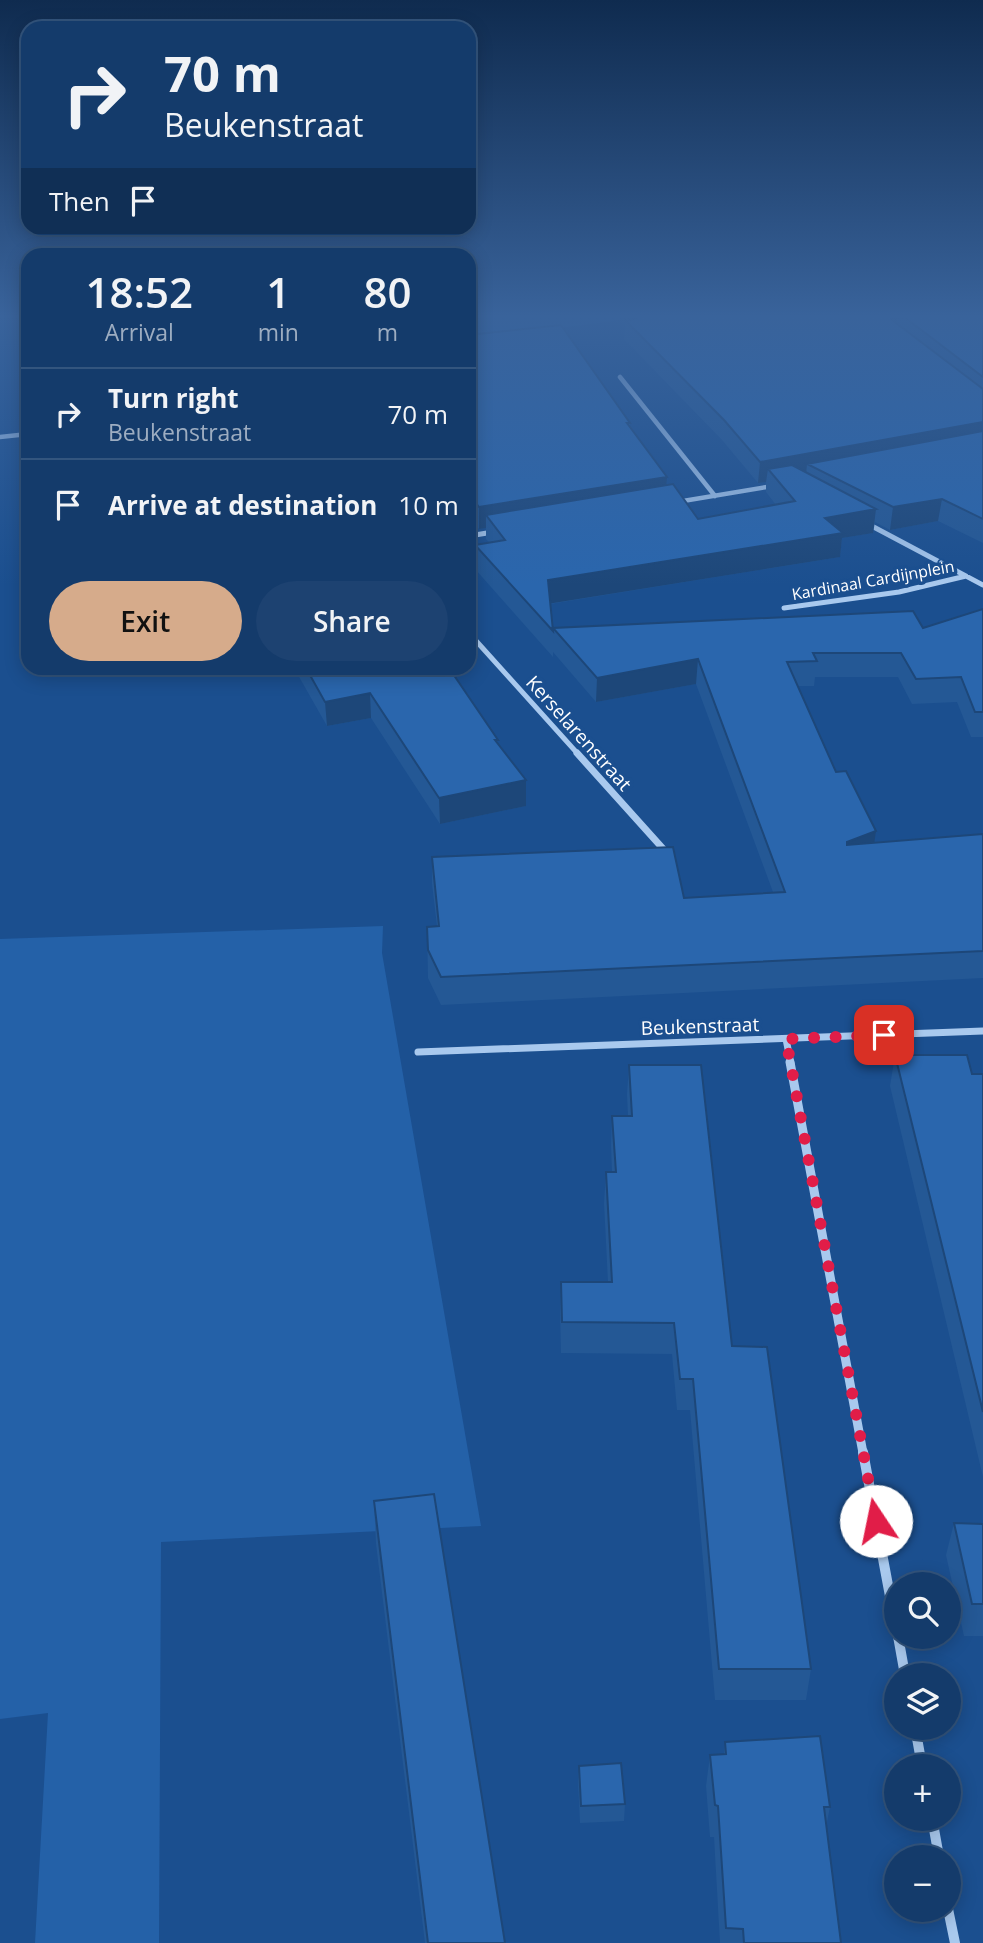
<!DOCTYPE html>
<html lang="en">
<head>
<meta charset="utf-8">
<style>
	body { margin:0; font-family:"Open Sans",sans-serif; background:#1d4271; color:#f1f3f6; height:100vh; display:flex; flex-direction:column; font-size:26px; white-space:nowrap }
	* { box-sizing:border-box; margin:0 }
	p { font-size:23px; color:#9dadc1 }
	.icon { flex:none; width:38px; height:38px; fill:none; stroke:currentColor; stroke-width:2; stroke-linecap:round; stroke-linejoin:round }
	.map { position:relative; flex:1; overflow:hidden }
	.panel { position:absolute; left:21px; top:248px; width:455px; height:427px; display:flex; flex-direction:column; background:#143b6b; border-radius:21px; box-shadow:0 4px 18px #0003,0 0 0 2px #33557e }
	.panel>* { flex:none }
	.top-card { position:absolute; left:21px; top:21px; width:455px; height:214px; border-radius:21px; box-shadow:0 4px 18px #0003,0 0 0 2px #33557e; background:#143b6b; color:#f1f3f6; overflow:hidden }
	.tools { position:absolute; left:884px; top:1572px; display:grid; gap:14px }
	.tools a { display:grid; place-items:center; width:77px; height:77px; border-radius:50%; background:#143b6b; box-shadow:0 4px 18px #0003,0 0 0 2px #33557e; font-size:35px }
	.pin { position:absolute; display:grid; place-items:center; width:60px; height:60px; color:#fff; margin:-30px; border-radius:14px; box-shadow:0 4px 10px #0006 }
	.me { position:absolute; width:77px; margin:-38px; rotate:349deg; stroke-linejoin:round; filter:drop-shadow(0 0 5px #0008) }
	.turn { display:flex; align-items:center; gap:24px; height:147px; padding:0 28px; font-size:32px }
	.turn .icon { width:91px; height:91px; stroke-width:2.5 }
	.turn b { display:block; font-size:49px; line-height:60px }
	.then { display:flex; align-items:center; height:66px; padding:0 28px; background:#0003; gap:14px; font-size:26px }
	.eta { display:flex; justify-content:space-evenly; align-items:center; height:119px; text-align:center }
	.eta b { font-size:42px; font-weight:600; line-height:49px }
	.primary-button { display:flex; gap:14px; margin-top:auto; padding:14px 28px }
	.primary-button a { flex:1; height:80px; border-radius:42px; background:#d6ab8b; color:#111; font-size:28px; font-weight:600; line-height:80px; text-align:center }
	.primary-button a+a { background:#1d4271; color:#f1f3f6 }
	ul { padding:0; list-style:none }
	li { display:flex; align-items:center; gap:21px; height:91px; padding:0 28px; border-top:2px solid #33557e }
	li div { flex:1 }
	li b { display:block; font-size:26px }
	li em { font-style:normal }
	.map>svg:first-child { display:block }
</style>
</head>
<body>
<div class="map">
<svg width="983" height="1943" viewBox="0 0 983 1943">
	<rect width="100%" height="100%" fill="#1b4f8f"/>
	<path fill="#2461a8" d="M 469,313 L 673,313 L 469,340 Z
		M 383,926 L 382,953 L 481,1526 L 161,1542 L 159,1943 L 35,1943 L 48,1713 L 0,1719 L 0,939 Z"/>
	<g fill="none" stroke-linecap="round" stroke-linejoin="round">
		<path stroke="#a9c9ee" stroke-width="4.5" d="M 620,377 L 715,496
			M 0,437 L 28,434
			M 677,502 L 773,486"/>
		<path stroke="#a9c9ee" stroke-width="5" d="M 868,524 L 983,585
			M 469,536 L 493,532
			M 784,608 L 899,592 L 966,576
			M 469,633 L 578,754"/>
		<path stroke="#a9c9ee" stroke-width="7" d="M 577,753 L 666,852
			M 786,1039 L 791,1064
			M 418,1052 L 983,1031"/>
		<path stroke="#a9c9ee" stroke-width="9" d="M 790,1062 L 863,1453"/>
		<path stroke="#a9c9ee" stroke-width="10" d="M 863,1452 L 896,1628
			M 898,1636 L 905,1675
			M 915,1727 L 922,1766
			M 932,1818 L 939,1857
			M 948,1909 L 955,1943"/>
	</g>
	<path fill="#245895" d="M 622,313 L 983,313 L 983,543 L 938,521 L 890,530 L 875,522 L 873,533 L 842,538 L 840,557 L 550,604 L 553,628 L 923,628 L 983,609 L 983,737 L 971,737 L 957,702 L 912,704 L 898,677 L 815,677 L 814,686 L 798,686 L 836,772 L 874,842 L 983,834 L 983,978 L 441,1005 L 428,978 L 427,927 L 437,926 L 432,884 L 432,857 L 684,898 L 773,892 L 696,684 L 596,702 L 553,652 L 553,657 L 475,569 L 475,545 L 489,542 L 486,539 L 486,528 L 479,529 L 469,516 L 469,335 L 630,423 L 630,426 L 666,485 L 698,519 L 776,505 L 766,492 L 766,482 L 758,483 L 722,440 L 624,339 L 625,325 L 622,321 Z
		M 294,668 L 449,668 L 498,744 L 526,780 L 526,806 L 440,824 L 371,718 L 327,726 Z
		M 895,1055 L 972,1074 L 983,1074 L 983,1477 L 890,1086 Z
		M 629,1065 L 732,1346 L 811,1669 L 806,1700 L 715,1700 L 690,1410 L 677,1410 L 672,1354 L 561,1353 L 560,1313 L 561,1282 L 608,1282 L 604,1203 L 606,1172 L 612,1172 L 611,1146 L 612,1116 L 628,1116 L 627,1094 Z
		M 374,1501 L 505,1943 L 425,1943 L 376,1544 Z
		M 954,1523 L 983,1524 L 983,1636 L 964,1636 L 946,1555 Z
		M 725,1742 L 830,1807 L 826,1827 L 841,1943 L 720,1943 L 714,1837 L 710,1837 L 706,1786 L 710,1755 L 724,1754 Z
		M 579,1766 L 625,1804 L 624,1821 L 580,1823 L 578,1782 Z"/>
	<path fill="#1d4779" d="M 898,313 L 896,331 L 891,314 Z
		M 983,422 L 983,442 L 807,464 L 806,475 L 768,469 L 766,482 L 758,483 L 760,462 Z
		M 667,477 L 665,499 L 486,515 L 486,528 L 479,529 L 479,507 Z
		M 942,499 L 938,521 L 890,530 L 893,507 Z
		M 876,509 L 873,533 L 842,538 L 840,557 L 547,604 L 548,580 L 825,518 Z
		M 698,659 L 696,684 L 596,702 L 597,678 Z
		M 370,693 L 371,718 L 327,726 L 325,702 Z
		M 526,780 L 526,806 L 440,824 L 439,798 Z
		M 876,831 L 872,858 L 843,868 L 847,842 Z"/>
	<path fill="#2a66ad" stroke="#1d4779" stroke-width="2" d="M 631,313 L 896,313 L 891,314 L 892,320 L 983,389 L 983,422 L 760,462 L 724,420 L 625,320 L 636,319 Z
		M 899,313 L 983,313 L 983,377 Z
		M 561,325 L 630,423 L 627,423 L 667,477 L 479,507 L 469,494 L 469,335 Z
		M 983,431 L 983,519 L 942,499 L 893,507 L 807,464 Z
		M 792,465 L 876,509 L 825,518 L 843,533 L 548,580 L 553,631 L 475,545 L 505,540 L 486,515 L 673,484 L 698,519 L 795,501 L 768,469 Z
		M 983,609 L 983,712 L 975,712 L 961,677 L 916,679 L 901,653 L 813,653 L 817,661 L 787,662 L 836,772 L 846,771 L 876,831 L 847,842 L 847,845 L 983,834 L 983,951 L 441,977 L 428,950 L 427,927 L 439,926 L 432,857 L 673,847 L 684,898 L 785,892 L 698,659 L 597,678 L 553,628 L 913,611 L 923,628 Z
		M 306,668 L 449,668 L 498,740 L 495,740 L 526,780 L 439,798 L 370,693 L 325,702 Z
		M 895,1055 L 967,1055 L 972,1074 L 983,1074 L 983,1412 Z
		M 629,1065 L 701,1065 L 732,1346 L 767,1347 L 811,1669 L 719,1669 L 693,1379 L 680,1379 L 674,1323 L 562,1322 L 561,1282 L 612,1282 L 606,1172 L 616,1172 L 612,1116 L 632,1116 Z
		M 434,1494 L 505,1943 L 428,1943 L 374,1501 Z
		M 954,1523 L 983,1524 L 983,1604 L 972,1604 Z
		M 820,1736 L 830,1807 L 824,1807 L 841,1943 L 744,1943 L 743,1929 L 726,1928 L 718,1806 L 715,1805 L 710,1755 L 726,1754 L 725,1742 Z
		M 621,1763 L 625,1804 L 581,1806 L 579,1766 Z"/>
	<linearGradient id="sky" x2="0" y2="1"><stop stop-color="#0f2b4f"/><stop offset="0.54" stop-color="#39639b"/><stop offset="1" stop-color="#39639b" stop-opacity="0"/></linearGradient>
	<rect width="983" height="585" fill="url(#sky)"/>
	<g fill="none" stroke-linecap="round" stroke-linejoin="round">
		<path stroke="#e11d48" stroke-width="12" stroke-dasharray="0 21.6" d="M 876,1521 L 786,1039 L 884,1035"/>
	</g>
	<g text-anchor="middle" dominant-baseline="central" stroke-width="7" stroke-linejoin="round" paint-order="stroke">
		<g font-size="16" fill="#fff" stroke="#1b4f8f">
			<text transform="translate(873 580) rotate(-10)">Kardinaal Cardijnplein</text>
		</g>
		<g font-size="19" fill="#fff" stroke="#1b4f8f">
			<text transform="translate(579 733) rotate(48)">Kerselarenstraat</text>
			<text transform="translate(700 1026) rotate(-2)">Beukenstraat</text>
		</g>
	</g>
</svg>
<div class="tools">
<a><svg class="icon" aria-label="search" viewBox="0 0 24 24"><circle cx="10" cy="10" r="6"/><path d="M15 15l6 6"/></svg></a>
<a><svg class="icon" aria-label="layers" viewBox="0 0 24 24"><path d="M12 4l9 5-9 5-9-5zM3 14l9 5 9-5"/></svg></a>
<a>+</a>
<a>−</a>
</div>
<div class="pin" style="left:884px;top:1035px;background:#d93025"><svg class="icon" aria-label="arrive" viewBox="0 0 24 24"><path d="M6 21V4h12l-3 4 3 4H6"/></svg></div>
<svg class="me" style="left:876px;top:1521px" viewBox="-20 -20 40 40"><circle r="19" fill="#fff"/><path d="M0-13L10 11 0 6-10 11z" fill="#e11d48"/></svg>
<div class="top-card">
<div class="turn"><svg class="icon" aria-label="right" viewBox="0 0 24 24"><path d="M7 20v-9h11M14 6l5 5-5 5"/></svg><div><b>70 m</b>Beukenstraat</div></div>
<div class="then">Then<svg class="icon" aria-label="arrive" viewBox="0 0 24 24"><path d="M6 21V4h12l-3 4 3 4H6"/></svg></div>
</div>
<section class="panel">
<div class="eta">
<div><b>18:52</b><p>Arrival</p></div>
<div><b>1</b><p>min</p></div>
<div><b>80</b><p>m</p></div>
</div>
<ul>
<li><svg class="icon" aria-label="right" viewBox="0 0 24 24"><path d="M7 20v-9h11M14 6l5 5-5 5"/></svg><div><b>Turn right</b><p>Beukenstraat</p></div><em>70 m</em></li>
<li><svg class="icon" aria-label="arrive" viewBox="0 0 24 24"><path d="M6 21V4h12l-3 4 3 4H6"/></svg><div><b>Arrive at destination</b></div><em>10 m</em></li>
</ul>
<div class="primary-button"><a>Exit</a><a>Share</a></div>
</section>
</div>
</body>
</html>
